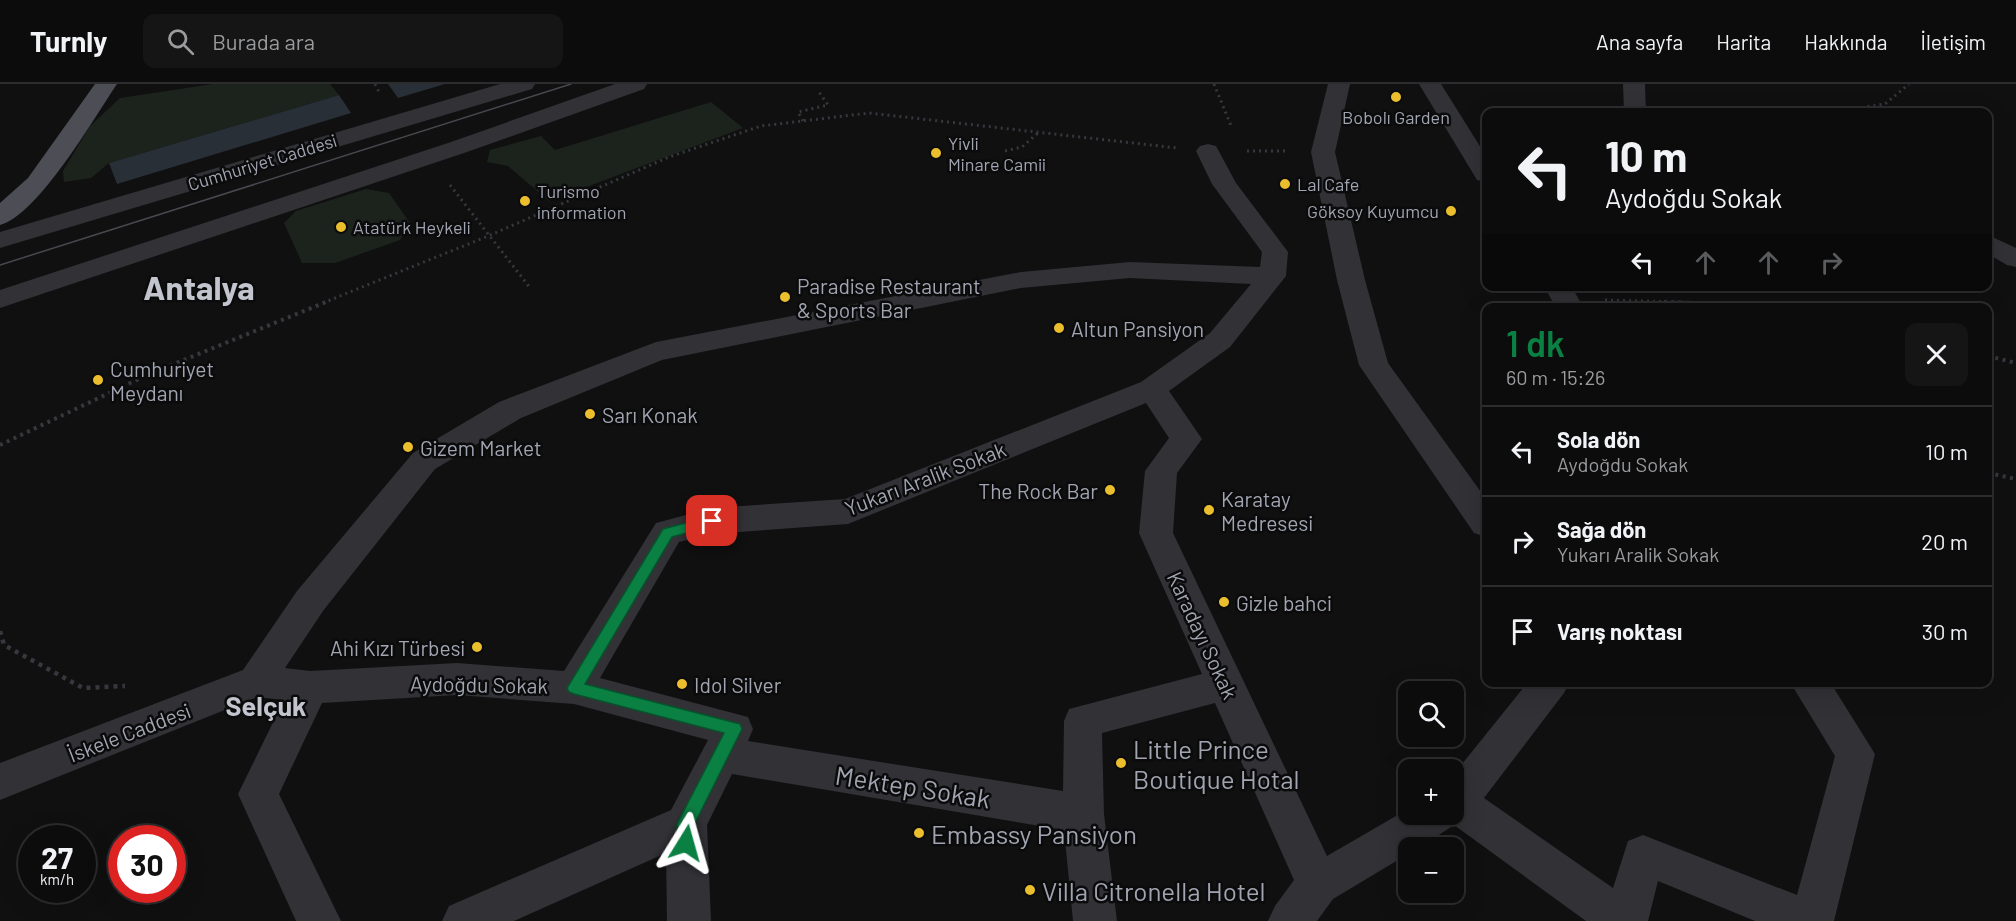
<!DOCTYPE html>
<html lang="tr">
<head>
<meta charset="utf-8">
<style>
	body { margin:0; font-family:Barlow,sans-serif; background:#151516; color:#f1f3f6; height:100vh; display:flex; flex-direction:column; font-size:22px; white-space:nowrap }
	* { box-sizing:border-box; margin:0 }
	p { font-size:20px; color:#9a9b9d }
	.icon { flex:none; width:33px; height:33px; fill:none; stroke:currentColor; stroke-width:2; stroke-linecap:round; stroke-linejoin:round }
	.map { position:relative; flex:1; overflow:hidden }
	.sheet { position:absolute; left:1482px; top:219px; width:510px; height:384px; display:flex; flex-direction:column; background:#0c0c0d; border-radius:12px; box-shadow:0 6px 24px #0002,0 0 0 2px #2c2c2e }
	.sheet>* { flex:none }
	.top-card { position:absolute; left:1482px; top:24px; width:510px; height:183px; border-radius:12px; box-shadow:0 6px 24px #0002,0 0 0 2px #2c2c2e; background:#0c0c0d; color:#f1f3f6; overflow:hidden }
	.controls { position:absolute; left:1398px; top:597px; display:grid; gap:12px }
	.controls a { display:grid; place-items:center; width:66px; height:66px; border-radius:12px; background:#0c0c0d; box-shadow:0 6px 24px #0002,0 0 0 2px #2c2c2e; font-size:30px }
	.speed { position:absolute; left:18px; top:741px; display:flex; gap:12px; font-size:30px; font-weight:700; text-align:center }
	.speed>* { display:grid; place-content:center; width:78px; height:78px; border-radius:50%; background:#0c0c0d; box-shadow:0 6px 24px #0002,0 0 0 2px #2c2c2e; line-height:1 }
	.speed small { font-size:15px; font-weight:400 }
	.speed .limit { border:9px solid #d22; background:#fff; color:#111 }
	.pin { position:absolute; display:grid; place-items:center; width:51px; height:51px; color:#fff; margin:-26px; border-radius:12px; box-shadow:0 3px 9px #0006 }
	.me { position:absolute; width:66px; margin:-33px; rotate:8deg; stroke-linejoin:round; filter:drop-shadow(0 0 4px #0008) }
	.turn { display:flex; align-items:center; gap:21px; height:126px; padding:0 24px; font-size:27px }
	.turn .icon { width:78px; height:78px; stroke-width:2.5 }
	.turn b { display:block; font-size:42px; line-height:51px }
	.lanes { display:flex; align-items:center; height:57px; padding:0 24px; background:#0003; justify-content:center; gap:30px; direction:ltr }
	.lanes .off { opacity:.35 }
	.round { display:grid; place-items:center; flex:none; width:63px; height:63px; border-radius:12px; background:#151516 }
	.head { display:flex; align-items:center; justify-content:space-between; height:102px; padding:0 24px }
	h1 { font-size:36px; font-weight:600; line-height:45px; color:#0b8043 }
	ul { padding:0; list-style:none }
	li { display:flex; align-items:center; gap:18px; height:90px; padding:0 24px; border-top:2px solid #2c2c2e }
	li div { flex:1 }
	li b { display:block; font-size:22px }
	li em { font-style:normal }
	header { display:flex; align-items:center; gap:36px; box-sizing:border-box; height:84px; padding:0 30px; background:#0c0c0d; border-bottom:2px solid #2c2c2e }
	header strong { font-size:28px }
	nav { display:flex; gap:33px; margin-inline-start:auto; font-size:21px }
	.search { width:420px; height:54px; background:#151516; display:flex; align-items:center; gap:15px; box-sizing:border-box; padding:0 21px; border-radius:12px; color:#9a9b9d; font-size:22px }
	.map>svg:first-child { display:block }
</style>
</head>
<body>
<header>
<strong>Turnly</strong>
<div class="search"><svg class="icon" aria-label="search" viewBox="0 0 24 24"><circle cx="10" cy="10" r="6"/><path d="M15 15l6 6"/></svg>Burada ara</div>
<nav><a>Ana sayfa</a><a>Harita</a><a>Hakkında</a><a>İletişim</a></nav>
</header>
<div class="map">
<svg width="2016" height="837" viewBox="0 0 2016 837">
	<rect width="100%" height="100%" fill="#101011"/>
	<path fill="#1c231d" d="M 213,0 L 330,0 L 339,11 L 109,79 L 91,94 L 64,98 L 63,87 L 90,42 L 120,14 Z
		M 711,18 L 743,44 L 549,117 L 508,82 L 487,78 L 490,66 L 541,52 L 555,66 Z
		M 366,105 L 389,109 L 410,139 L 400,156 L 335,179 L 302,179 L 284,139 L 296,127 Z"/>
	<path fill="#292f36" d="M 388,0 L 445,0 L 398,14 Z
		M 339,11 L 351,29 L 117,100 L 109,79 Z"/>
	<g fill="none" stroke-linecap="round" stroke-linejoin="round">
		<path stroke="#37383d" stroke-width="3" stroke-dasharray="2 4" stroke-linecap="butt" d="M 375,0 L 380,10
			M 1214,0 L 1232,44
			M 1832,28 L 1885,20 L 1909,0
			M 803,37 L 798,28 L 828,21 L 819,8
			M 1005,67 L 1022,63 L 1038,49
			M 1247,67 L 1288,67
			M 450,101 L 531,205
			M 1605,216 L 1710,219
			M 323,219 L 488,152 L 669,73 L 761,42 L 869,29 L 1177,64"/>
		<path stroke="#37383d" stroke-width="4" stroke-dasharray="3 4.5" stroke-linecap="butt" d="M 1664,218 L 1757,221 L 1769,224
			M 1988,272 L 2016,279
			M 0,361 L 147,291 L 326,218
			M 1988,389 L 2016,395"/>
		<path stroke="#37383d" stroke-width="4.5" stroke-dasharray="4 5" stroke-linecap="butt" d="M 0,547 L 4,561 L 83,604 L 125,602"/>
		<path fill="#313136" fill-rule="evenodd" d="M 500,0 L 535,0 L 532,5 L 0,164 L 0,148 Z
			M 615,0 L 647,0 L 644,5 L 467,68 L 0,224 L 0,206 L 451,58 Z
			M 1328,0 L 1350,0 L 1335,68 L 1365,196 L 1388,279 L 1486,415 L 1486,453 L 1474,449 L 1359,281 L 1337,196 L 1311,68 Z
			M 1419,0 L 1441,0 L 1486,72 L 1486,98 L 1477,96 L 1474,91 Z
			M 1623,0 L 1645,0 L 1646,28 L 1624,28 Z
			M 1208,60 L 1216,62 L 1236,99 L 1288,168 L 1286,192 L 1230,263 L 1169,307 L 1202,355 L 1177,389 L 1173,449 L 1327,772 L 1408,725 L 1408,730 L 1454,730 L 1454,690 L 1528,598 L 1570,598 L 1564,609 L 1484,714 L 1613,804 L 1628,757 L 1643,751 L 1797,811 L 1835,672 L 1790,598 L 1830,598 L 1875,670 L 1834,837 L 1755,837 L 1658,797 L 1648,837 L 1586,837 L 1454,741 L 1419,764 L 1408,764 L 1408,770 L 1333,815 L 1317,837 L 1268,837 L 1275,822 L 1294,796 L 1215,619 L 1102,649 L 1104,730 L 1117,837 L 1073,837 L 1064,746 L 732,690 L 707,741 L 711,837 L 667,837 L 666,769 L 514,837 L 442,837 L 449,822 L 671,726 L 708,656 L 574,620 L 457,611 L 322,619 L 279,710 L 341,837 L 296,837 L 238,710 L 284,616 L 257,613 L 0,716 L 0,679 L 243,586 L 297,507 L 413,369 L 499,318 L 656,258 L 1021,188 L 1130,178 L 1260,183 L 1262,168 L 1212,100 L 1196,67 L 1200,62 ZM 1130,194 L 1251,200 L 1210,249 L 1141,298 L 845,415 L 712,424 L 656,439 L 564,587 L 457,579 L 310,587 L 285,584 L 323,527 L 435,385 L 521,334 L 662,276 L 1021,204 ZM 1146,319 L 1169,354 L 1145,387 L 1139,449 L 1202,590 L 1069,625 L 1064,637 L 1063,707 L 748,657 L 753,645 L 748,633 L 600,594 L 679,458 L 712,450 L 848,440 Z
			M 1988,151 L 2016,164 L 2016,183 L 2007,181 L 1988,170 Z
			M 1544,202 L 1571,202 L 1584,224 L 1556,224 Z"/>
		<path fill="#4d4e55" fill-rule="evenodd" d="M 95,0 L 117,0 C 94,34 38,131 0,141 L 0,119 L 28,94 Z"/>
		<path stroke="#48494f" stroke-width="1.5" d="M 0,181 L 571,0"/>
	</g>
	<path fill="#0b8043" stroke="#07532c" stroke-width="1.5" d="M 712,432 L 717,434 L 719,437 L 717,441 L 672,453 L 585,600 L 740,640 L 742,645 L 694,741 L 695,759 L 692,765 L 686,768 L 680,765 L 677,759 L 677,740 L 724,649 L 574,610 L 569,608 L 567,604 L 663,445 Z"/>
	<g fill="#ebbe2d" stroke="#0b0b0c" stroke-width="2">
		<circle cx="1396" cy="13" r="6"/>
		<circle cx="936" cy="69" r="6"/>
		<circle cx="1285" cy="100" r="6"/>
		<circle cx="525" cy="117" r="6"/>
		<circle cx="1451" cy="127" r="6"/>
		<circle cx="341" cy="143" r="6"/>
		<circle cx="785" cy="213" r="6"/>
		<circle cx="1059" cy="244" r="6"/>
		<circle cx="98" cy="296" r="6"/>
		<circle cx="590" cy="330" r="6"/>
		<circle cx="408" cy="363" r="6"/>
		<circle cx="1110" cy="406" r="6"/>
		<circle cx="1209" cy="426" r="6"/>
		<circle cx="1224" cy="518" r="6"/>
		<circle cx="477" cy="563" r="6"/>
		<circle cx="682" cy="600" r="6"/>
		<circle cx="1121" cy="679" r="6"/>
		<circle cx="919" cy="749" r="6"/>
		<circle cx="1030" cy="806" r="6"/>
	</g>
	<g text-anchor="middle" dominant-baseline="central" stroke-width="5" stroke-linejoin="round" paint-order="stroke">
		<g font-size="18" fill="#a1a4b1" stroke="#0b0b0c" text-anchor="start">
			<text x="1396" y="33" text-anchor="middle">Bobolı Garden</text>
			<text x="948" y="59">Yivli<tspan x="948" dy="21">Minare Camii</tspan></text>
			<text x="1297" y="100">Lal Cafe</text>
			<text x="537" y="107">Turismo<tspan x="537" dy="21">information</tspan></text>
			<text x="1439" y="127" text-anchor="end">Göksoy Kuyumcu</text>
			<text x="353" y="143">Atatürk Heykeli</text>
		</g>
		<g font-size="18" fill="#a1a4b1" stroke="#0b0b0c">
			<text transform="translate(262 78) rotate(-17)">Cumhuriyet Caddesi</text>
		</g>
		<g font-size="21" fill="#a1a4b1" stroke="#0b0b0c" text-anchor="start">
			<text x="797" y="201">Paradise Restaurant<tspan x="797" dy="24">&amp; Sports Bar</tspan></text>
			<text x="1071" y="244">Altun Pansiyon</text>
			<text x="110" y="284">Cumhuriyet<tspan x="110" dy="24">Meydanı</tspan></text>
			<text x="602" y="330">Sarı Konak</text>
			<text x="420" y="363">Gizem Market</text>
			<text x="1098" y="406" text-anchor="end">The Rock Bar</text>
			<text x="1221" y="414">Karatay<tspan x="1221" dy="24">Medresesi</tspan></text>
			<text x="1236" y="518">Gizle bahci</text>
			<text x="465" y="563" text-anchor="end">Ahi Kızı Türbesi</text>
			<text x="694" y="600">Idol Silver</text>
		</g>
		<g font-size="21" fill="#a1a4b1" stroke="#0b0b0c">
			<text transform="translate(925 394) rotate(-21)">Yukarı Aralik Sokak</text>
			<text transform="translate(1203 551) rotate(65)">Karadayı Sokak</text>
			<text transform="translate(479 600) rotate(1)">Aydoğdu Sokak</text>
			<text transform="translate(129 648) rotate(-21)">İskele Caddesi</text>
		</g>
		<g font-size="26" fill="#a1a4b1" stroke="#0b0b0c" text-anchor="start">
			<text x="1133" y="664">Little Prince<tspan x="1133" dy="30">Boutique Hotal</tspan></text>
			<text x="931" y="749">Embassy Pansiyon</text>
			<text x="1042" y="806">Villa Citronella Hotel</text>
		</g>
		<g font-size="26" fill="#a1a4b1" stroke="#0b0b0c">
			<text transform="translate(913 702) rotate(9)">Mektep Sokak</text>
		</g>
		<g font-size="27" font-weight="bold" fill="#c2c4ce" stroke="#0b0b0c">
			<text x="266" y="621">Selçuk</text>
		</g>
		<g font-size="33" font-weight="bold" fill="#c2c4ce" stroke="#0b0b0c">
			<text x="199" y="203">Antalya</text>
		</g>
	</g>
</svg>
<div class="controls">
<a><svg class="icon" aria-label="search" viewBox="0 0 24 24"><circle cx="10" cy="10" r="6"/><path d="M15 15l6 6"/></svg></a>
<a>+</a>
<a>−</a>
</div>
<div class="speed"><div>27<small>km/h</small></div><div class="limit">30</div></div>
<div class="pin" style="left:712px;top:437px;background:#d93025"><svg class="icon" aria-label="arrive" viewBox="0 0 24 24"><path d="M6 21V4h12l-3 4 3 4H6"/></svg></div>
<svg class="me" style="left:686px;top:759px" viewBox="-20 -20 40 40"><path d="M0-17L14 15 0 8-14 15z" fill="#0b8043" stroke="#fff" stroke-width="4"/></svg>
<div class="top-card">
<div class="turn"><svg class="icon" aria-label="left" viewBox="0 0 24 24"><path d="M17 20v-9H6M10 6l-5 5 5 5"/></svg><div><b>10 m</b>Aydoğdu Sokak</div></div>
<div class="lanes"><svg class="icon" aria-label="left" viewBox="0 0 24 24"><path d="M17 20v-9H6M10 6l-5 5 5 5"/></svg><svg class="icon off" aria-label="ahead" viewBox="0 0 24 24"><path d="M12 20V5M6 11l6-6 6 6"/></svg><svg class="icon off" aria-label="ahead" viewBox="0 0 24 24"><path d="M12 20V5M6 11l6-6 6 6"/></svg><svg class="icon off" aria-label="right" viewBox="0 0 24 24"><path d="M7 20v-9h11M14 6l5 5-5 5"/></svg></div>
</div>
<section class="sheet">
<div class="head"><div><h1>1 dk</h1><p>60 m · 15:26</p></div><a class="round"><svg class="icon" aria-label="close" viewBox="0 0 24 24"><path d="M6 6l12 12M18 6L6 18"/></svg></a></div>
<ul>
<li><svg class="icon" aria-label="left" viewBox="0 0 24 24"><path d="M17 20v-9H6M10 6l-5 5 5 5"/></svg><div><b>Sola dön</b><p>Aydoğdu Sokak</p></div><em>10 m</em></li>
<li><svg class="icon" aria-label="right" viewBox="0 0 24 24"><path d="M7 20v-9h11M14 6l5 5-5 5"/></svg><div><b>Sağa dön</b><p>Yukarı Aralik Sokak</p></div><em>20 m</em></li>
<li><svg class="icon" aria-label="arrive" viewBox="0 0 24 24"><path d="M6 21V4h12l-3 4 3 4H6"/></svg><div><b>Varış noktası</b></div><em>30 m</em></li>
</ul>
</section>
</div>
</body>
</html>
